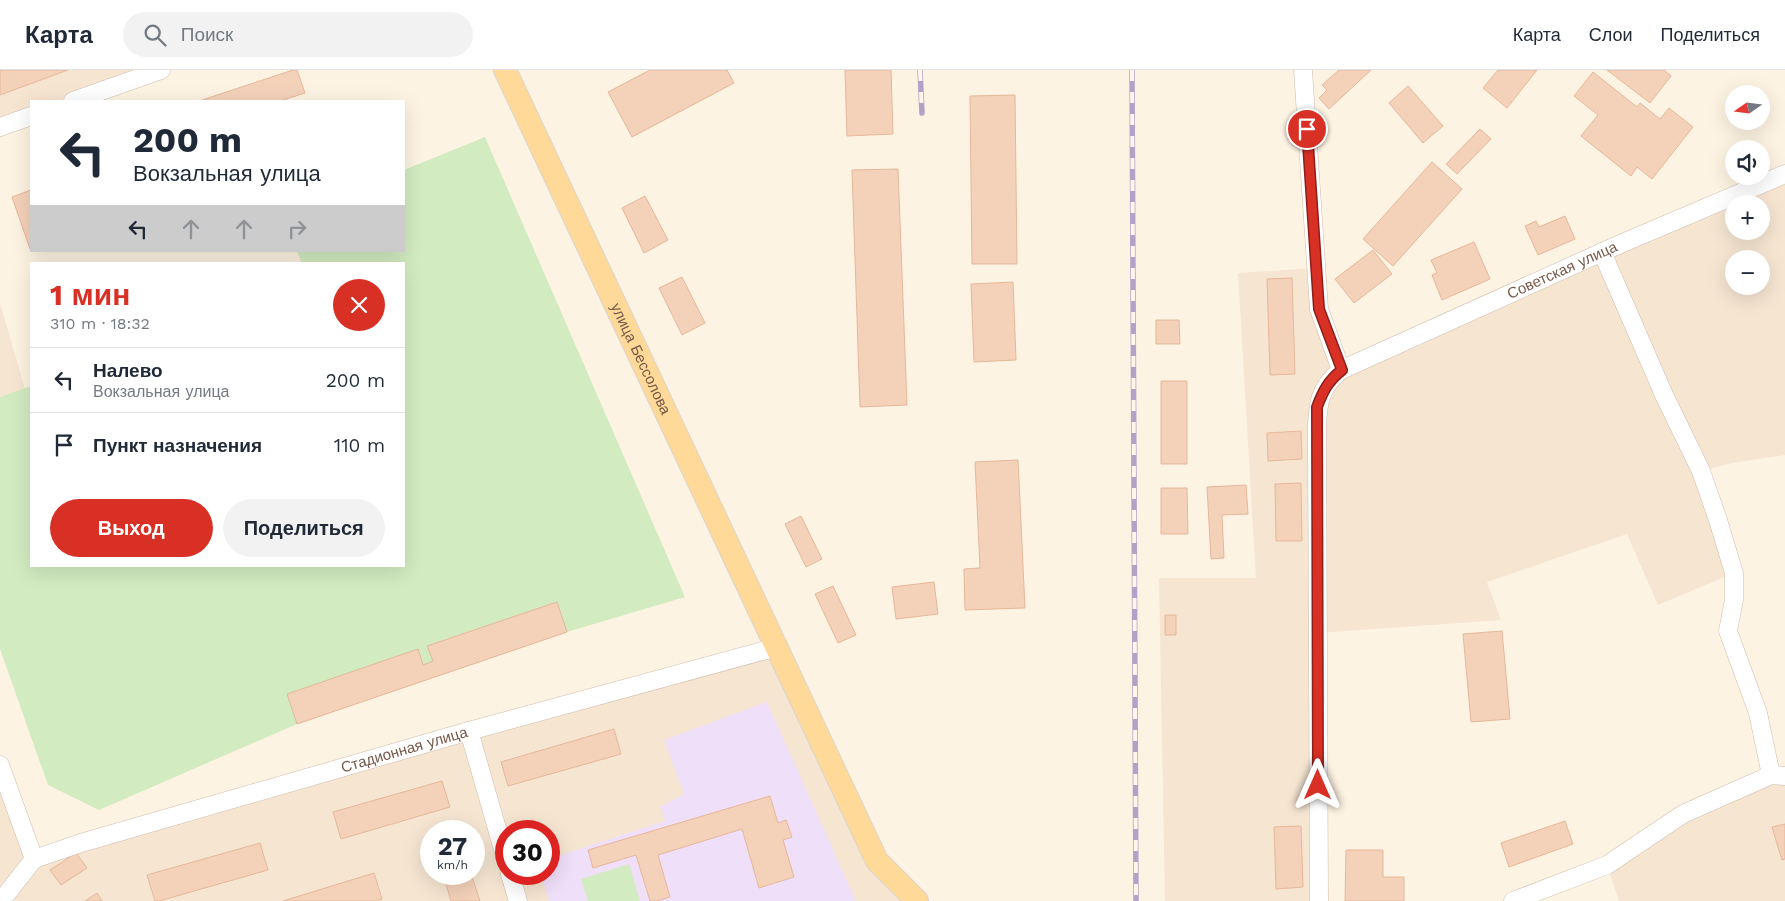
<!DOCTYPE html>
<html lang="ru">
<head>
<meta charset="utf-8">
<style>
	body { margin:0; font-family:"Work Sans",sans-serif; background:#f2f2f3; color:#1f2937; height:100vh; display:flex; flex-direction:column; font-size:19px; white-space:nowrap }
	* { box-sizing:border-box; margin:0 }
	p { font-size:16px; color:#747a83 }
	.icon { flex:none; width:28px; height:28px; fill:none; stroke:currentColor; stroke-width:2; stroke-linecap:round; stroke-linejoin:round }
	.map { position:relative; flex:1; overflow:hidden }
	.drawer { position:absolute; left:30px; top:192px; width:375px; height:305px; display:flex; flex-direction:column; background:#fff; border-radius:0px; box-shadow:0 5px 20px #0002 }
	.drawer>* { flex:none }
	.hud { position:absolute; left:30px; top:30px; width:375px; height:152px; border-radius:0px; box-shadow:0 5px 20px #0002; background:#fff; color:#1f2937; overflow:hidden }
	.needle { width:32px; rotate:256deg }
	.fabs { position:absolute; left:1725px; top:15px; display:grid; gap:10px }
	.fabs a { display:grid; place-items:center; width:45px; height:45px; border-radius:50%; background:#fff; box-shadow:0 5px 20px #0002; font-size:25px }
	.speed { position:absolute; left:420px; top:750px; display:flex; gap:10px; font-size:25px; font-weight:700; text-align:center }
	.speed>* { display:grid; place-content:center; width:65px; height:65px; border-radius:50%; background:#fff; box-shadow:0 5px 20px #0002; line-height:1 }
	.speed small { font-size:12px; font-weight:400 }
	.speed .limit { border:8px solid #d22; background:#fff; color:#111 }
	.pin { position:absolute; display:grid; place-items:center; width:42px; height:42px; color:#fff; margin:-21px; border:2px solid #fff; border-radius:50%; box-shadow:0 1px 5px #0007 }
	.me { position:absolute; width:55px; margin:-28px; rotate:0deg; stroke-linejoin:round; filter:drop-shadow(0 0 4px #0008) }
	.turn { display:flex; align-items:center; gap:18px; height:105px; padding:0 20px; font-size:22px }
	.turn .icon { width:65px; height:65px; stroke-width:2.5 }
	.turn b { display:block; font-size:35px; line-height:42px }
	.lanes { display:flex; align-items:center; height:48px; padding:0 20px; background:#0003; justify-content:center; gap:25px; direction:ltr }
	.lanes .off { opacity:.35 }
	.round { display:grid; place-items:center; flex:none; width:52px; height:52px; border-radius:26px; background:#f2f2f3 }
	.summary { display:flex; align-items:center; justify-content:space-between; height:85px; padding:0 20px }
	h1 { font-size:30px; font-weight:700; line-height:38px; color:#d93025 }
	.action { display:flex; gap:10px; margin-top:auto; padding:10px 20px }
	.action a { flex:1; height:58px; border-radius:30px; background:#d93025; color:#fff; font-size:20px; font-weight:700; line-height:58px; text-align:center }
	.action a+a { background:#f2f2f3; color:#1f2937 }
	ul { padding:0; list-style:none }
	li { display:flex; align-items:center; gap:15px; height:65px; padding:0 20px; border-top:1px solid #e0e1e3 }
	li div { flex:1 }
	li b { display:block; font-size:19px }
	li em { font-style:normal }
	header { display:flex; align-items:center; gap:30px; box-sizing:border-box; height:70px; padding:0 25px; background:#fff; border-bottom:1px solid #e0e1e3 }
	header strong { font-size:24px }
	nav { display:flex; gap:28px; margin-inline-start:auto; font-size:18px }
	.search { width:350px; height:45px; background:#f2f2f3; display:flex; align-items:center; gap:12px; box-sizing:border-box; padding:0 18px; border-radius:28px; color:#747a83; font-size:19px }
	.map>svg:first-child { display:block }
</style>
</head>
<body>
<header>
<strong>Карта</strong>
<div class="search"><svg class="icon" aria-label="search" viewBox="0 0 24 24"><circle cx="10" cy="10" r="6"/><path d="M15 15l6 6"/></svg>Поиск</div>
<nav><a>Карта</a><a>Слои</a><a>Поделиться</a></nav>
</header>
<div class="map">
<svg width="1785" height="831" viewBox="0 0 1785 831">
	<rect width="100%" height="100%" fill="#fdf3e2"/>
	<path fill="#f5e5d1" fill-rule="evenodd" d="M 0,0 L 161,0 L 73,31 L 31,31 L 31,46 L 0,57 Z
		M 1785,104 L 1785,385 L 1732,393 L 1702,401 L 1734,503 L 1658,535 L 1627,464 L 1487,512 L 1501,550 L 1318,563 L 1319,831 L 1165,831 L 1159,508 L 1256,508 L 1238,203 L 1317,198 L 1341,300 ZM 1734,134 L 1761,134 L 1761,161 L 1734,161 ZM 1734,189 L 1761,189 L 1761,216 L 1734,216 Z
		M 0,233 L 25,319 L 0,327 Z
		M 777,577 L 877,791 L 917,831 L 0,831 L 0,695 L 34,788 ZM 431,761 L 474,761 L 474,804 L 431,804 ZM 506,761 L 549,761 L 549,804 L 506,804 Z
		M 1785,706 L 1785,831 L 1619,831 L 1607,795 L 1683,744 Z"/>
	<path fill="#f0dff9" d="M 767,632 L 856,831 L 549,831 L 541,804 L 549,804 L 549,789 L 665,751 L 660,737 L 684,724 L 664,670 Z"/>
	<path fill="#d2ebc0" d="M 485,67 L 685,527 L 567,562 L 297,654 L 99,740 L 48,715 L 0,579 L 0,327 L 31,316 L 31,496 L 404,496 L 404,194 L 302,194 L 297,181 L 404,181 L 404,100 Z
		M 629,794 L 640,831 L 588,831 L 581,809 Z"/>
	<path fill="#f4d1b9" stroke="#e7b799" d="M 0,0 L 68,0 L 0,25 Z
		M 293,0 L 297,0 L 305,23 L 280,31 L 199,31 Z
		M 650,0 L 727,0 L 734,13 L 632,67 L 608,22 Z
		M 845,0 L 891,0 L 893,64 L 847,66 Z
		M 1339,0 L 1371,0 L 1329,39 L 1319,28 L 1327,20 L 1322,15 Z
		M 1498,0 L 1537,0 L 1507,38 L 1483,18 Z
		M 1607,0 L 1664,0 L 1671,6 L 1650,33 Z
		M 1593,2 L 1637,37 L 1640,33 L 1660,49 L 1669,38 L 1693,57 L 1652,109 L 1637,97 L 1631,106 L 1581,66 L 1598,45 L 1574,26 Z
		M 1408,16 L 1443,56 L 1423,73 L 1389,33 Z
		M 1015,25 L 1017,194 L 972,194 L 970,26 Z
		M 1480,59 L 1491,69 L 1457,104 L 1446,94 Z
		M 1432,92 L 1462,119 L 1393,196 L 1363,169 Z
		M 898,99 L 907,335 L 860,337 L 852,100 Z
		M 31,120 L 31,178 L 30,179 L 12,127 Z
		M 645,126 L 668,170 L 644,183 L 622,138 Z
		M 1565,146 L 1575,169 L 1538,185 L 1525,156 L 1536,151 L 1539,157 Z
		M 1474,172 L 1490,209 L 1442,230 L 1432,205 L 1437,203 L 1431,190 Z
		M 1373,180 L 1392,204 L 1354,233 L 1335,209 Z
		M 682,207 L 705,253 L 682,265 L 659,218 Z
		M 1292,208 L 1295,304 L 1270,305 L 1267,209 Z
		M 1013,212 L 1016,290 L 974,292 L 971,214 Z
		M 1156,250 L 1179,250 L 1180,274 L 1156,274 Z
		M 1161,311 L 1187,311 L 1187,394 L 1161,394 Z
		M 1301,361 L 1302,389 L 1268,391 L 1267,363 Z
		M 1018,390 L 1025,538 L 965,540 L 964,499 L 980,498 L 975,392 Z
		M 1301,413 L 1302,471 L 1276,471 L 1275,414 Z
		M 1246,415 L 1248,444 L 1222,445 L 1224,488 L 1211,489 L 1207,417 Z
		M 1161,418 L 1187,418 L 1188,464 L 1161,464 Z
		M 801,446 L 822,489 L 806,497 L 785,454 Z
		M 934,512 L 938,544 L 896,549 L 892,517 Z
		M 833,516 L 856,565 L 838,573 L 815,524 Z
		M 557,532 L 567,562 L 297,654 L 287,624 L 418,579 L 423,595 L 433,591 L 427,576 Z
		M 1165,545 L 1176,545 L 1176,565 L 1165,565 Z
		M 1502,561 L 1510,649 L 1471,652 L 1463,564 Z
		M 614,659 L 621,684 L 508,716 L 501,692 Z
		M 442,711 L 450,737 L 341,769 L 333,742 Z
		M 770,726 L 778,753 L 786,750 L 792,767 L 783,770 L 794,807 L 759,818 L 742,759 L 658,785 L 670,827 L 656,831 L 650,831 L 636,785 L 593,798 L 588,780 Z
		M 1565,751 L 1573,774 L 1509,797 L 1501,773 Z
		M 1785,754 L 1785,789 L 1782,790 L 1772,757 Z
		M 1301,756 L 1303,817 L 1276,819 L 1274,757 Z
		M 260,773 L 268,800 L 159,831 L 155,831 L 147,805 Z
		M 1346,780 L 1383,780 L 1383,807 L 1404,807 L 1404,831 L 1345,831 Z
		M 76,783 L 87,798 L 61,815 L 50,800 Z
		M 374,803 L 382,829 L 376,831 L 283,831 Z
		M 443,804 L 471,804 L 480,831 L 451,831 Z
		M 97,823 L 102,831 L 85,831 Z"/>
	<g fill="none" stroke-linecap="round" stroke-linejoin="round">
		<defs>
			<g id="minor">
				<path d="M 1303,0 L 1319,239 L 1341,300"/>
				<path d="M 73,31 L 161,0"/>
				<path d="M 0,57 L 31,46"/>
				<path d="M 1602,182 L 1664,325 L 1701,401 L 1718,450 L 1734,503 L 1734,530 L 1728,561 L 1758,643 L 1771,705"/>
				<path d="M 469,661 L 506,790"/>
				<path d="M 0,695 L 34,789"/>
				<path id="s1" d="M 34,789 L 81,773 L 469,661 L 777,577"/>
				<path d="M 510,804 L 518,831"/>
				<path d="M 1,831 L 34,789"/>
				<path id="s2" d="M 1319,831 L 1317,357 C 1318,331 1320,318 1341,300 L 1618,175 L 1785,104"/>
				<path d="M 1513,831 L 1607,795 L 1683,744 L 1771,705 L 1785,706"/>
			</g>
			<g id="major">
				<path id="s3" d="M 505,0 L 877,791 L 917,831"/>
			</g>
		</defs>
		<use href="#minor" stroke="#d1bcac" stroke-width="19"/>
		<use href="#major" stroke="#dbd4cf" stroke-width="24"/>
		<use href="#minor" stroke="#fff" stroke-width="18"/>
		<use href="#major" stroke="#ffd998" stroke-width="22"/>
		<defs>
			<path id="rail" d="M 920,0 L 922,43
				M 1132,0 L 1136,831"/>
		</defs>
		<use href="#rail" stroke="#b5a1c7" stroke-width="5.5"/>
		<use href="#rail" stroke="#fff7ea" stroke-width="4" stroke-dasharray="11" stroke-linecap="butt"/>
	</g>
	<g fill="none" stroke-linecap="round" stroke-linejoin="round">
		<defs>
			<path id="route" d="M 1307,59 L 1319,239 L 1342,300 C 1328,311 1323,321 1317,337 L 1318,715"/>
		</defs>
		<use href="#route" stroke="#8d1f18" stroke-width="12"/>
		<use href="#route" stroke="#d93025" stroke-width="9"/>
	</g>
	<g text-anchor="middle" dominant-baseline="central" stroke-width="4" stroke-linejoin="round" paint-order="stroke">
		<g font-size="15" fill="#765848" stroke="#fff7ea">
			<text stroke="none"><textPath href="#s2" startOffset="781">Советская улица</textPath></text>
			<text stroke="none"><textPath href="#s3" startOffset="319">улица Бессолова</textPath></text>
			<text stroke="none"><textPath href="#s1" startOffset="386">Стадионная улица</textPath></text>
		</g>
	</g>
</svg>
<div class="fabs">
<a><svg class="needle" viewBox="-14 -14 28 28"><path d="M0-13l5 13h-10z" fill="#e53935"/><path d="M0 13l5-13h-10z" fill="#747a83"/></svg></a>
<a><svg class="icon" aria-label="sound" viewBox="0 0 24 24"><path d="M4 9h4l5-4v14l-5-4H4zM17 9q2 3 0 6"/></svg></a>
<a>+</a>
<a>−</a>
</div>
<div class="speed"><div>27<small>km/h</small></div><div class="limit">30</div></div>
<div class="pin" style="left:1307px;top:59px;background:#d93025"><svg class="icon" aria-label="arrive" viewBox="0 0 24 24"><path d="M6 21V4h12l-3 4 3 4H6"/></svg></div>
<svg class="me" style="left:1318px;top:715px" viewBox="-20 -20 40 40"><path d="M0-17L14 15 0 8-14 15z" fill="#d93025" stroke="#fff" stroke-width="4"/></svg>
<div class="hud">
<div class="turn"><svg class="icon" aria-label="left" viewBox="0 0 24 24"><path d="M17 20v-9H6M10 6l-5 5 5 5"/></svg><div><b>200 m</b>Вокзальная улица</div></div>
<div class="lanes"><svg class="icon" aria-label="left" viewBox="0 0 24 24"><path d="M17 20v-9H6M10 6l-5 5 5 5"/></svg><svg class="icon off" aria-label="ahead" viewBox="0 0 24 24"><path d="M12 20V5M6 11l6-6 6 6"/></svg><svg class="icon off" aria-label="ahead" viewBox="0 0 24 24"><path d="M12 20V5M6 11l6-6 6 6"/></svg><svg class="icon off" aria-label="right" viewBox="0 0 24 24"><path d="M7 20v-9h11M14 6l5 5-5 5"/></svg></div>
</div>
<section class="drawer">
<div class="summary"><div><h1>1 мин</h1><p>310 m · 18:32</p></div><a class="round" style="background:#d93025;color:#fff"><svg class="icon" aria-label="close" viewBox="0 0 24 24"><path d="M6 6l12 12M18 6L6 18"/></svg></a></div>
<ul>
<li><svg class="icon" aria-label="left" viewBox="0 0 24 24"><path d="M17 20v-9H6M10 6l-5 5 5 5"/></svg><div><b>Налево</b><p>Вокзальная улица</p></div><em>200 m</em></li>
<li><svg class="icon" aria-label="arrive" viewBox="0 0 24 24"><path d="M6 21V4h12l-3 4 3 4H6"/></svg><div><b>Пункт назначения</b></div><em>110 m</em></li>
</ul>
<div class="action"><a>Выход</a><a>Поделиться</a></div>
</section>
</div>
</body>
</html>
